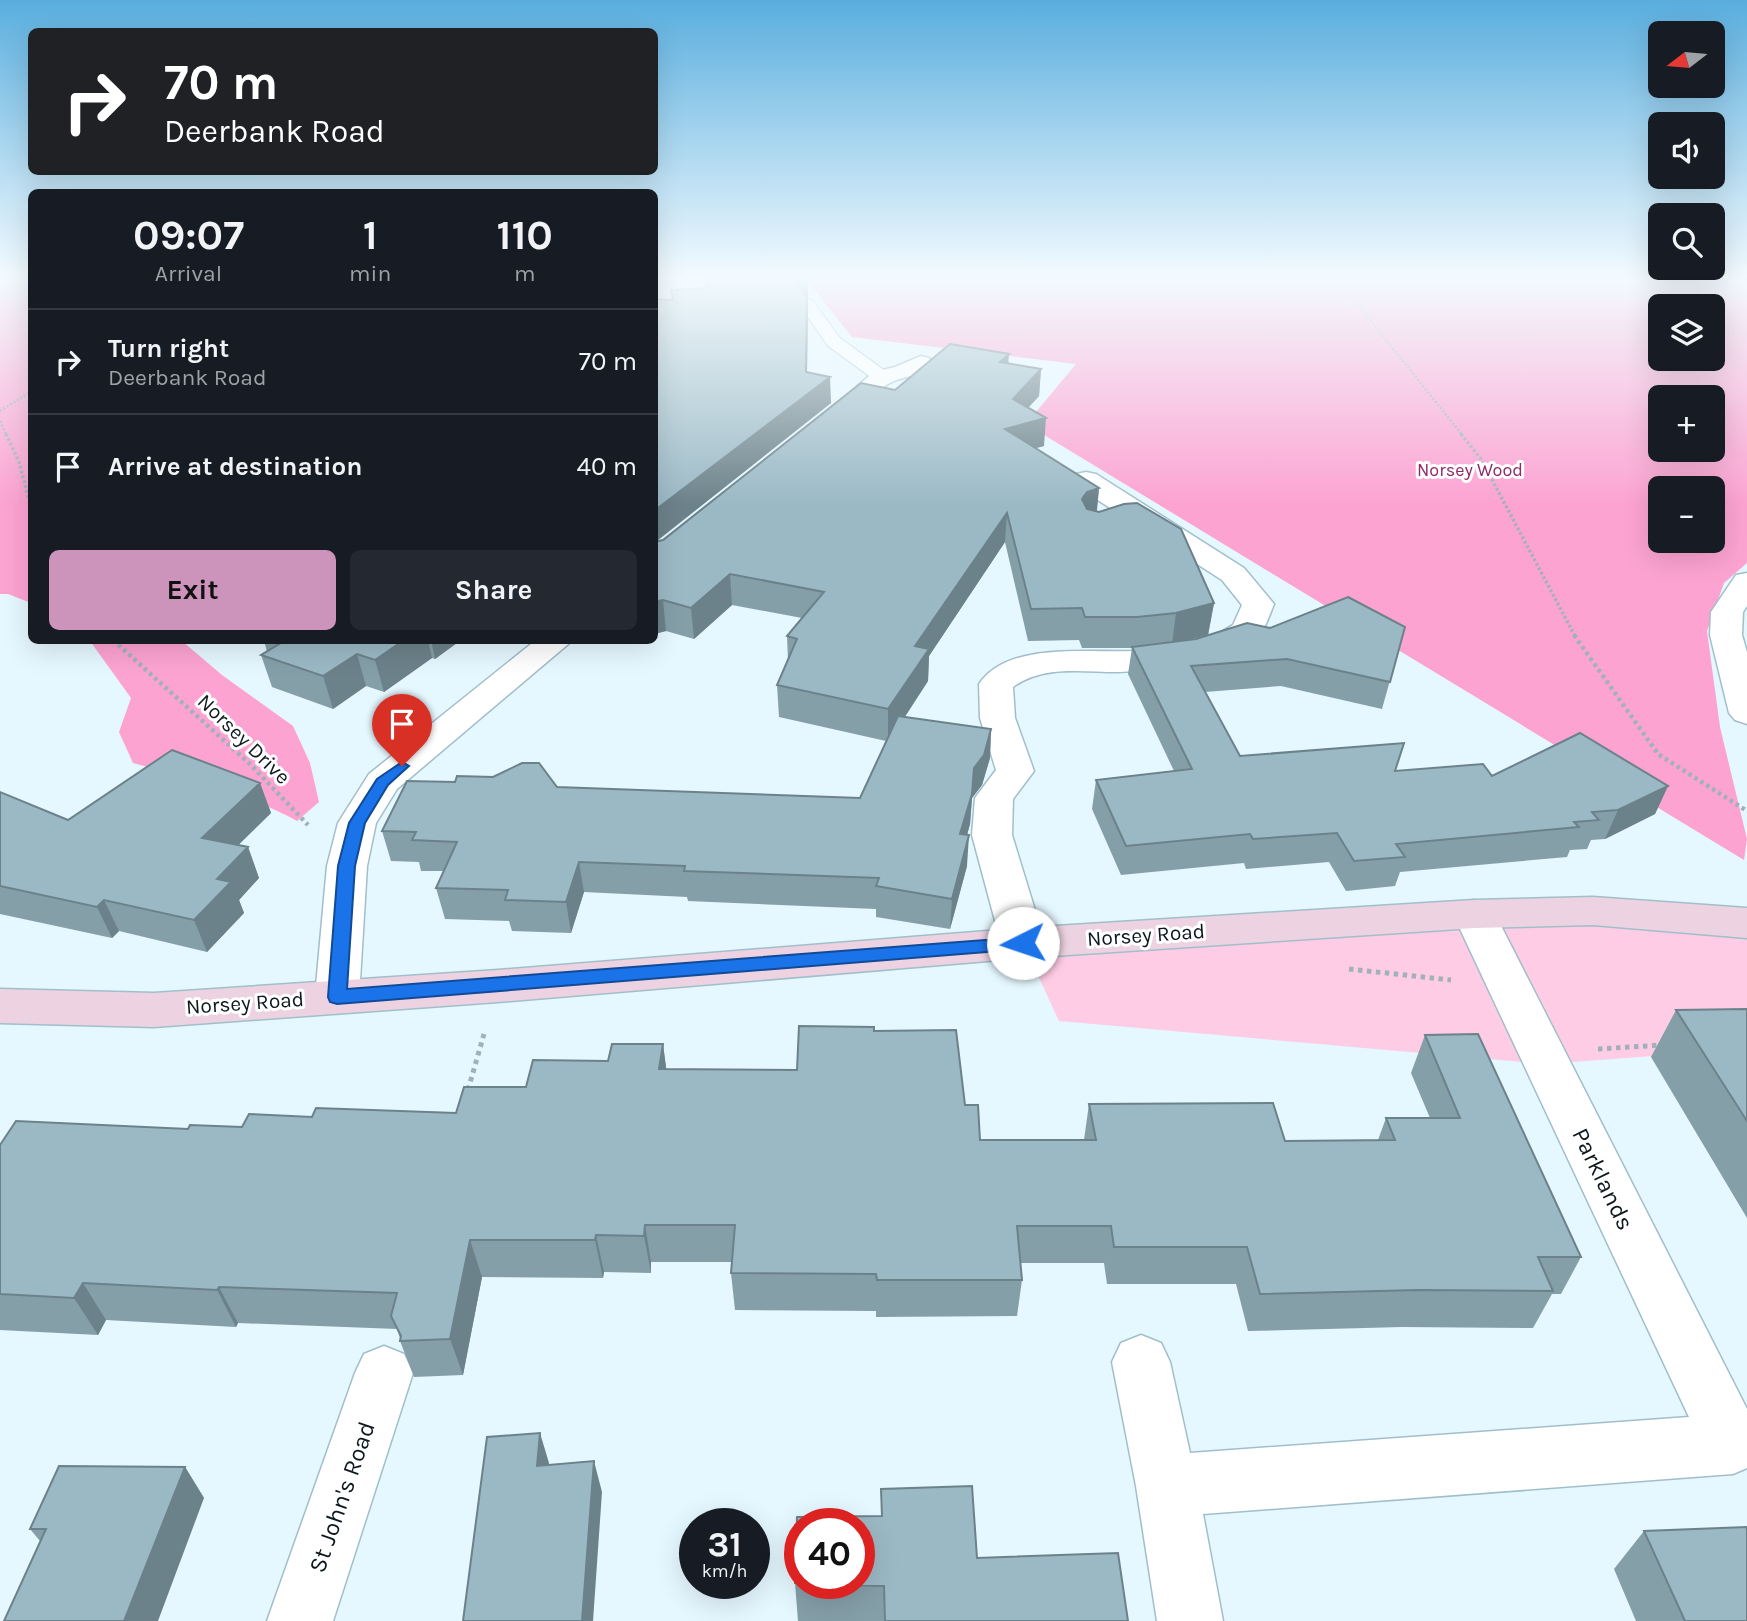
<!DOCTYPE html>
<html lang="en">
<head>
<meta charset="utf-8">
<style>
	body { margin:0; font-family:Karla,sans-serif; background:#242831; color:#f1f3f6; height:100vh; display:flex; flex-direction:column; font-size:26px; white-space:nowrap }
	* { box-sizing:border-box; margin:0 }
	p { font-size:23px; color:#9ea1a6 }
	.icon { flex:none; width:38px; height:38px; fill:none; stroke:currentColor; stroke-width:2; stroke-linecap:round; stroke-linejoin:round }
	.map { position:relative; flex:1; overflow:hidden }
	.details { position:absolute; left:28px; top:189px; width:630px; height:455px; display:flex; flex-direction:column; background:#171b24; border-radius:10px; box-shadow:0 7px 28px #0002 }
	.details>* { flex:none }
	.top-card { position:absolute; left:28px; top:28px; width:630px; height:147px; border-radius:10px; box-shadow:0 7px 28px #0002; background:#202124; color:#fff; overflow:hidden }
	.needle { width:46px; rotate:254deg }
	.controls { position:absolute; left:1648px; top:21px; display:grid; gap:14px }
	.controls a { display:grid; place-items:center; width:77px; height:77px; border-radius:10px; background:#171b24; box-shadow:0 7px 28px #0002; font-size:35px }
	.speed { position:absolute; left:679px; top:1508px; display:flex; gap:14px; font-size:35px; font-weight:700; text-align:center }
	.speed>* { display:grid; place-content:center; width:91px; height:91px; border-radius:50%; background:#171b24; box-shadow:0 7px 28px #0002; line-height:1 }
	.speed small { font-size:18px; font-weight:400 }
	.speed .limit { border:10px solid #d22; background:#fff; color:#111 }
	.pin { position:absolute; display:grid; place-items:center; width:60px; height:60px; color:#fff; margin:-72px -30px; border-radius:50% 50% 50% 0; rotate:-45deg; box-shadow:0 0 7px #0007 }
	.pin .icon { rotate:45deg }
	.me { position:absolute; width:77px; margin:-38px; rotate:266deg; stroke-linejoin:round; filter:drop-shadow(0 0 5px #0008) }
	.turn { display:flex; align-items:center; gap:24px; height:147px; padding:0 21px; font-size:32px }
	.turn .icon { width:91px; height:91px; stroke-width:2.5 }
	.turn b { display:block; font-size:49px; line-height:60px }
	.eta { display:flex; justify-content:space-evenly; align-items:center; height:119px; text-align:center }
	.eta b { font-size:42px; font-weight:700; line-height:49px }
	.action { display:flex; gap:14px; margin-top:auto; padding:14px 21px }
	.action a { flex:1; height:80px; border-radius:10px; background:#cd94bb; color:#111; font-size:28px; font-weight:700; line-height:80px; text-align:center }
	.action a+a { background:#242831; color:#f1f3f6 }
	ul { padding:0; list-style:none }
	li { display:flex; align-items:center; gap:21px; height:105px; padding:0 21px; border-top:2px solid #363941 }
	li div { flex:1 }
	li b { display:block; font-size:26px }
	li em { font-style:normal }
	.map>svg:first-child { display:block }
</style>
</head>
<body>
<div class="map">
<svg width="1747" height="1621" viewBox="0 0 1747 1621">
	<rect width="100%" height="100%" fill="#e5f7ff"/>
	<path fill="#ffcce5" d="M 1474,914 L 1747,923 L 1747,1049 L 1546,1064 L 1059,1021 L 1023,943 Z"/>
	<path fill="#fca3d2" fill-rule="evenodd" d="M 0,277 L 31,277 L 31,603 L 8,594 L 0,594 Z
		M 804,277 L 1747,277 L 1747,563 L 1724,583 L 1707,631 L 1720,727 L 1747,839 L 1744,860 L 1026,424 L 1076,364 L 852,337 ZM 1661,306 L 1713,306 L 1713,359 L 1661,359 ZM 1661,397 L 1713,397 L 1713,450 L 1661,450 ZM 1661,488 L 1713,488 L 1713,541 L 1661,541 Z
		M 90,641 L 182,641 L 222,675 L 293,726 L 310,763 L 319,802 L 297,821 C 245,793 189,778 133,763 L 119,732 L 131,698 Z"/>
	<g fill="none" stroke-linecap="round" stroke-linejoin="round">
		<defs>
			<path id="lane" d="M 806,298 L 812,300 L 840,338 L 888,373 L 891,377 L 888,381 L 876,381 L 828,346 L 798,303 Z"/>
			<path id="street" d="M 921,356 L 929,358 L 933,363 C 922,378 903,375 888,384 C 872,393 857,411 842,423 L 833,426 L 824,423 L 820,418 L 874,372 L 895,367 Z
				M 1086,472 L 1096,474 L 1244,568 L 1274,604 C 1269,616 1266,628 1257,637 C 1232,662 1152,671 1117,672 C 1083,672 1042,665 1013,687 L 1015,718 L 1034,771 L 1013,799 L 1012,835 L 1045,943 L 1038,954 L 1023,958 L 1008,954 L 1001,943 L 972,835 L 975,798 L 996,770 L 980,718 L 979,684 C 1008,641 1088,653 1133,651 C 1167,649 1204,644 1233,625 L 1242,605 L 1222,580 L 1076,486 L 1072,480 L 1076,474 Z
				M 1747,573 L 1747,606 L 1743,612 L 1742,635 L 1747,652 L 1747,724 L 1735,720 L 1729,713 L 1710,635 L 1711,612 L 1736,575 Z
				M 536,640 L 573,640 L 397,789 L 376,823 L 367,866 L 359,997 L 353,1009 L 337,1013 L 321,1009 L 315,997 L 327,866 L 338,823 L 369,774 Z
				M 1474,900 L 1489,904 L 1495,914 L 1747,1409 L 1747,1468 L 1733,1474 L 1203,1514 L 1223,1621 L 1157,1621 L 1136,1486 L 1112,1362 L 1121,1343 L 1141,1335 L 1161,1343 L 1170,1362 L 1190,1453 L 1689,1417 L 1453,914 L 1459,904 Z
				M 384,1346 L 404,1354 L 413,1373 L 333,1621 L 267,1621 L 355,1373 L 364,1354 Z"/>
			<path id="secondary" d="M 1593,897 L 1747,908 L 1747,938 L 1593,925 L 1474,928 L 1023,958 L 498,1002 L 154,1027 L 0,1023 L 0,989 L 154,993 L 498,970 L 1023,928 L 1474,900 Z"/>
		</defs>
		<use href="#lane" stroke="#a1bfcb" stroke-width="2"/>
		<use href="#street" stroke="#a1bfcb" stroke-width="3"/>
		<use href="#secondary" stroke="#a1bfcb" stroke-width="3"/>
		<path stroke="#a2b1b9" stroke-width="2.5" stroke-dasharray="2 2" stroke-linecap="butt" d="M 1342,277 L 1346,290 L 1463,436
			M 0,411 L 32,391
			M 0,421 L 7,436"/>
		<path stroke="#a2b1b9" stroke-width="3.5" stroke-dasharray="2.5 2.5" stroke-linecap="butt" d="M 6,434 L 19,462 L 32,511
			M 1461,434 L 1481,459 L 1575,636"/>
		<path stroke="#a2b1b9" stroke-width="4.5" stroke-dasharray="3.5 3.5" stroke-linecap="butt" d="M 1574,635 L 1658,754 L 1747,811
			M 113,640 L 250,764 L 308,825"/>
		<path stroke="#a2b1b9" stroke-width="5" stroke-dasharray="4.5 4.5" stroke-linecap="butt" d="M 1349,969 L 1451,980
			M 1598,1049 L 1662,1045
			M 468,1090 L 484,1034"/>
		<use href="#lane" fill="#fff" fill-rule="evenodd"/>
		<use href="#street" fill="#fff" fill-rule="evenodd"/>
		<use href="#secondary" fill="#edd3e1" fill-rule="evenodd"/>
	</g>
	<path fill="#859fa9" d="M 704,277 L 808,277 L 808,296 L 807,297 L 808,322 L 807,372 L 831,403 L 657,541 L 663,540 L 895,390 L 1008,364 L 1041,369 L 1039,396 L 1028,408 L 1044,446 L 1035,448 L 1099,488 L 1097,511 L 1214,603 L 1208,635 L 1189,640 L 1270,628 L 1405,627 L 1382,709 L 1281,686 L 1205,692 L 1240,756 L 1396,771 L 1668,786 L 1655,814 L 1605,839 L 1591,840 L 1587,849 L 1570,850 L 1567,857 L 1400,872 L 1395,886 L 1346,891 L 1329,862 L 1246,869 L 1244,863 L 1121,875 L 1092,809 L 1096,780 L 1174,771 L 1128,674 L 1132,648 L 1082,648 L 1079,640 L 1028,641 L 1005,542 L 929,656 L 928,681 L 905,717 L 991,729 L 990,758 L 982,785 L 972,798 L 970,824 L 967,835 L 967,866 L 950,929 L 876,917 L 876,909 L 688,901 L 687,897 L 584,892 L 571,933 L 512,931 L 509,921 L 445,919 L 436,888 L 444,871 L 421,871 L 419,862 L 391,861 L 382,831 L 557,787 L 860,798 L 886,741 L 779,717 L 777,685 L 788,661 L 787,636 L 802,618 L 732,605 L 694,639 L 666,631 L 654,634 L 654,299 L 672,300 L 671,290 L 705,288 Z
		M 264,640 L 461,640 L 435,659 L 432,658 L 384,692 L 366,686 L 333,709 L 272,687 L 261,655 L 267,652 Z
		M 260,783 L 271,813 L 238,845 L 248,847 L 259,878 L 239,900 L 244,913 L 207,952 L 119,931 L 112,938 L 0,914 L 0,792 L 68,820 Z
		M 1747,1009 L 1747,1218 L 1651,1057 L 1676,1010 Z
		M 874,1031 L 965,1105 L 980,1140 L 1084,1140 L 1089,1104 L 1285,1141 L 1378,1140 L 1386,1118 L 1430,1118 L 1411,1073 L 1425,1035 L 1581,1257 L 1561,1294 L 1552,1294 L 1533,1328 L 1402,1327 L 1248,1331 L 1236,1284 L 1107,1284 L 1104,1263 L 1020,1263 L 1022,1280 L 1017,1316 L 876,1317 L 876,1311 L 735,1310 L 731,1273 L 732,1262 L 651,1262 L 651,1273 L 604,1272 L 603,1278 L 482,1277 L 463,1375 L 414,1377 L 400,1341 L 400,1338 L 397,1329 L 238,1323 L 236,1327 L 106,1320 L 98,1335 L 0,1330 L 0,1145 L 188,1129 L 242,1127 L 312,1117 L 456,1113 L 526,1087 L 663,1044 L 666,1069 L 797,1070 Z
		M 185,1467 L 204,1498 L 40,1541 L 30,1529 Z
		M 881,1489 L 977,1558 L 1128,1621 L 798,1621 L 795,1583 L 881,1516 Z
		M 1644,1531 L 1747,1621 L 1636,1621 L 1614,1569 Z"/>
	<path fill="#6c828a" d="M 798,277 L 808,277 L 808,296 L 795,302 L 795,279 Z
		M 807,298 L 807,394 L 830,377 L 831,403 L 654,543 L 654,511 L 806,372 Z
		M 1009,354 L 1007,380 L 1000,362 Z
		M 1041,369 L 1039,396 L 1011,426 L 1013,399 Z
		M 1046,418 L 1044,446 L 1003,457 L 1005,429 Z
		M 1099,488 L 1096,517 L 1079,529 L 1082,499 L 1087,492 Z
		M 1007,513 L 1005,542 L 929,656 L 928,681 L 888,742 L 888,709 L 915,646 Z
		M 730,574 L 732,605 L 694,639 L 691,608 Z
		M 663,600 L 666,631 L 654,634 L 654,602 Z
		M 1214,603 L 1208,635 L 1172,644 L 1176,613 Z
		M 404,640 L 428,640 L 432,658 L 384,692 L 375,660 Z
		M 431,640 L 461,640 L 435,659 Z
		M 357,654 L 366,686 L 333,709 L 323,676 Z
		M 991,729 L 990,758 L 982,785 L 972,798 L 970,824 L 959,864 L 960,834 L 974,768 Z
		M 260,783 L 271,813 L 214,869 L 202,838 Z
		M 1668,786 L 1655,814 L 1605,839 L 1618,810 Z
		M 969,835 L 967,866 L 950,929 L 952,899 Z
		M 248,847 L 259,878 L 239,900 L 244,913 L 207,952 L 194,920 L 217,879 Z
		M 579,862 L 584,892 L 571,933 L 566,902 Z
		M 104,900 L 119,931 L 112,938 L 97,907 Z
		M 663,1044 L 668,1082 L 659,1069 Z
		M 645,1225 L 651,1262 L 651,1273 L 644,1236 Z
		M 596,1235 L 604,1272 L 603,1278 L 595,1240 Z
		M 470,1240 L 482,1277 L 463,1375 L 450,1339 Z
		M 83,1283 L 106,1320 L 98,1335 L 74,1298 Z
		M 219,1287 L 238,1323 L 236,1327 L 217,1290 Z
		M 540,1433 L 549,1463 L 546,1497 L 537,1466 Z
		M 594,1461 L 602,1492 L 593,1621 L 582,1621 Z
		M 185,1467 L 204,1498 L 158,1621 L 124,1621 Z"/>
	<path fill="#9bb9c5" stroke="#6c828a" stroke-width="2" d="M 706,277 L 798,277 L 795,279 L 807,298 L 806,372 L 830,377 L 654,511 L 654,299 L 673,300 L 671,290 L 709,288 Z
		M 950,344 L 1009,354 L 1000,362 L 1041,369 L 1013,399 L 1046,418 L 1005,429 L 1099,488 L 1087,492 L 1082,499 L 1087,509 L 1099,512 L 1124,504 L 1137,503 L 1181,529 L 1214,603 L 1176,613 L 1137,617 L 1085,617 L 1082,608 L 1031,609 L 1007,513 L 915,646 L 929,649 L 888,709 L 777,685 L 797,639 L 787,636 L 824,592 L 730,574 L 691,608 L 663,600 L 654,602 L 654,542 L 663,540 L 861,383 L 895,390 Z
		M 1348,597 L 1405,627 L 1390,682 L 1287,659 L 1191,666 L 1240,756 L 1404,743 L 1395,771 L 1483,764 L 1492,776 L 1580,733 L 1668,786 L 1618,810 L 1592,812 L 1599,820 L 1574,822 L 1579,827 L 1396,844 L 1405,857 L 1354,861 L 1337,833 L 1253,839 L 1250,834 L 1126,846 L 1096,780 L 1192,769 L 1132,647 L 1196,639 L 1247,623 L 1270,628 Z
		M 281,640 L 404,640 L 375,660 L 357,654 L 323,676 L 261,655 L 284,641 Z
		M 898,716 L 991,729 L 984,755 L 974,768 L 972,794 L 960,834 L 969,835 L 952,899 L 876,886 L 879,878 L 684,871 L 685,866 L 579,862 L 566,902 L 505,900 L 508,890 L 436,888 L 457,842 L 412,840 L 416,832 L 382,831 L 407,781 L 455,782 L 457,776 L 493,777 L 522,763 L 539,763 L 557,787 L 860,798 Z
		M 172,750 L 260,783 L 202,838 L 248,847 L 217,879 L 231,882 L 194,920 L 104,900 L 97,907 L 0,886 L 0,792 L 68,820 Z
		M 1747,1009 L 1747,1121 L 1676,1010 Z
		M 799,1026 L 874,1027 L 874,1031 L 956,1030 L 965,1105 L 978,1105 L 980,1140 L 1096,1140 L 1089,1104 L 1273,1103 L 1285,1141 L 1395,1140 L 1386,1118 L 1460,1118 L 1425,1035 L 1478,1034 L 1581,1257 L 1538,1257 L 1553,1291 L 1418,1290 L 1260,1294 L 1247,1247 L 1114,1247 L 1111,1226 L 1017,1226 L 1022,1280 L 877,1280 L 876,1274 L 731,1273 L 735,1225 L 645,1225 L 644,1236 L 596,1235 L 595,1240 L 470,1240 L 450,1339 L 400,1341 L 401,1336 L 391,1316 L 397,1293 L 219,1287 L 217,1290 L 83,1283 L 74,1298 L 0,1294 L 0,1145 L 16,1121 L 188,1129 L 190,1125 L 242,1127 L 249,1114 L 312,1117 L 316,1108 L 456,1113 L 464,1087 L 526,1087 L 533,1060 L 608,1061 L 612,1044 L 663,1044 L 659,1069 L 797,1070 Z
		M 540,1433 L 537,1466 L 594,1461 L 582,1621 L 463,1621 L 487,1437 Z
		M 59,1466 L 185,1467 L 124,1621 L 4,1621 L 46,1529 L 30,1529 Z
		M 972,1486 L 977,1558 L 1118,1553 L 1128,1621 L 885,1621 L 884,1586 L 814,1584 L 859,1584 L 859,1524 L 800,1524 L 800,1583 L 795,1583 L 797,1517 L 882,1516 L 881,1489 Z
		M 1747,1527 L 1747,1621 L 1685,1621 L 1644,1531 Z"/>
	<linearGradient id="sky" x2="0" y2="1"><stop stop-color="#59aede"/><stop offset="0.55" stop-color="#f3fbff"/><stop offset="1" stop-color="#f3fbff" stop-opacity="0"/></linearGradient>
	<rect width="1747" height="504" fill="url(#sky)"/>
	<path fill="#1a73e8" stroke="#114b97" stroke-width="2" d="M 402,762 L 409,766 L 388,785 L 365,823 L 355,866 L 347,989 L 1023,937 L 1030,938 L 1032,943 L 1030,947 L 1023,949 L 337,1004 L 330,1002 L 328,997 L 338,866 L 349,823 L 377,779 Z"/>
	<g text-anchor="middle" dominant-baseline="central" stroke-width="6" stroke-linejoin="round" paint-order="stroke">
		<g font-size="18" fill="#8f2a68" stroke="#fff">
			<text x="1470" y="470">Norsey Wood</text>
		</g>
		<g font-size="21" fill="#0e191e" stroke="#fff">
			<text transform="translate(244 739) rotate(44)">Norsey Drive</text>
			<text transform="translate(1146 935) rotate(-4)">Norsey Road</text>
			<text transform="translate(245 1003) rotate(-4)">Norsey Road</text>
		</g>
		<g font-size="24" fill="#0e191e" stroke="#fff">
			<text transform="translate(1603 1179) rotate(64)">Parklands</text>
			<text transform="translate(342 1497) rotate(-71)">St John's Road</text>
		</g>
	</g>
</svg>
<div class="controls">
<a><svg class="needle" viewBox="-14 -14 28 28"><path d="M0-13l5 13h-10z" fill="#e53935"/><path d="M0 13l5-13h-10z" fill="#9ea1a6"/></svg></a>
<a><svg class="icon" aria-label="sound" viewBox="0 0 24 24"><path d="M4 9h4l5-4v14l-5-4H4zM17 9q2 3 0 6"/></svg></a>
<a><svg class="icon" aria-label="search" viewBox="0 0 24 24"><circle cx="10" cy="10" r="6"/><path d="M15 15l6 6"/></svg></a>
<a><svg class="icon" aria-label="layers" viewBox="0 0 24 24"><path d="M12 4l9 5-9 5-9-5zM3 14l9 5 9-5"/></svg></a>
<a>+</a>
<a>−</a>
</div>
<div class="speed"><div>31<small>km/h</small></div><div class="limit">40</div></div>
<div class="pin" style="left:402px;top:766px;background:#d93025"><svg class="icon" aria-label="arrive" viewBox="0 0 24 24"><path d="M6 21V4h12l-3 4 3 4H6"/></svg></div>
<svg class="me" style="left:1023px;top:943px" viewBox="-20 -20 40 40"><circle r="19" fill="#fff"/><path d="M0-13L10 11 0 6-10 11z" fill="#1a73e8"/></svg>
<div class="top-card">
<div class="turn"><svg class="icon" aria-label="right" viewBox="0 0 24 24"><path d="M7 20v-9h11M14 6l5 5-5 5"/></svg><div><b>70 m</b>Deerbank Road</div></div>
</div>
<section class="details">
<div class="eta">
<div><b>09:07</b><p>Arrival</p></div>
<div><b>1</b><p>min</p></div>
<div><b>110</b><p>m</p></div>
</div>
<ul>
<li><svg class="icon" aria-label="right" viewBox="0 0 24 24"><path d="M7 20v-9h11M14 6l5 5-5 5"/></svg><div><b>Turn right</b><p>Deerbank Road</p></div><em>70 m</em></li>
<li><svg class="icon" aria-label="arrive" viewBox="0 0 24 24"><path d="M6 21V4h12l-3 4 3 4H6"/></svg><div><b>Arrive at destination</b></div><em>40 m</em></li>
</ul>
<div class="action"><a>Exit</a><a>Share</a></div>
</section>
</div>
</body>
</html>
